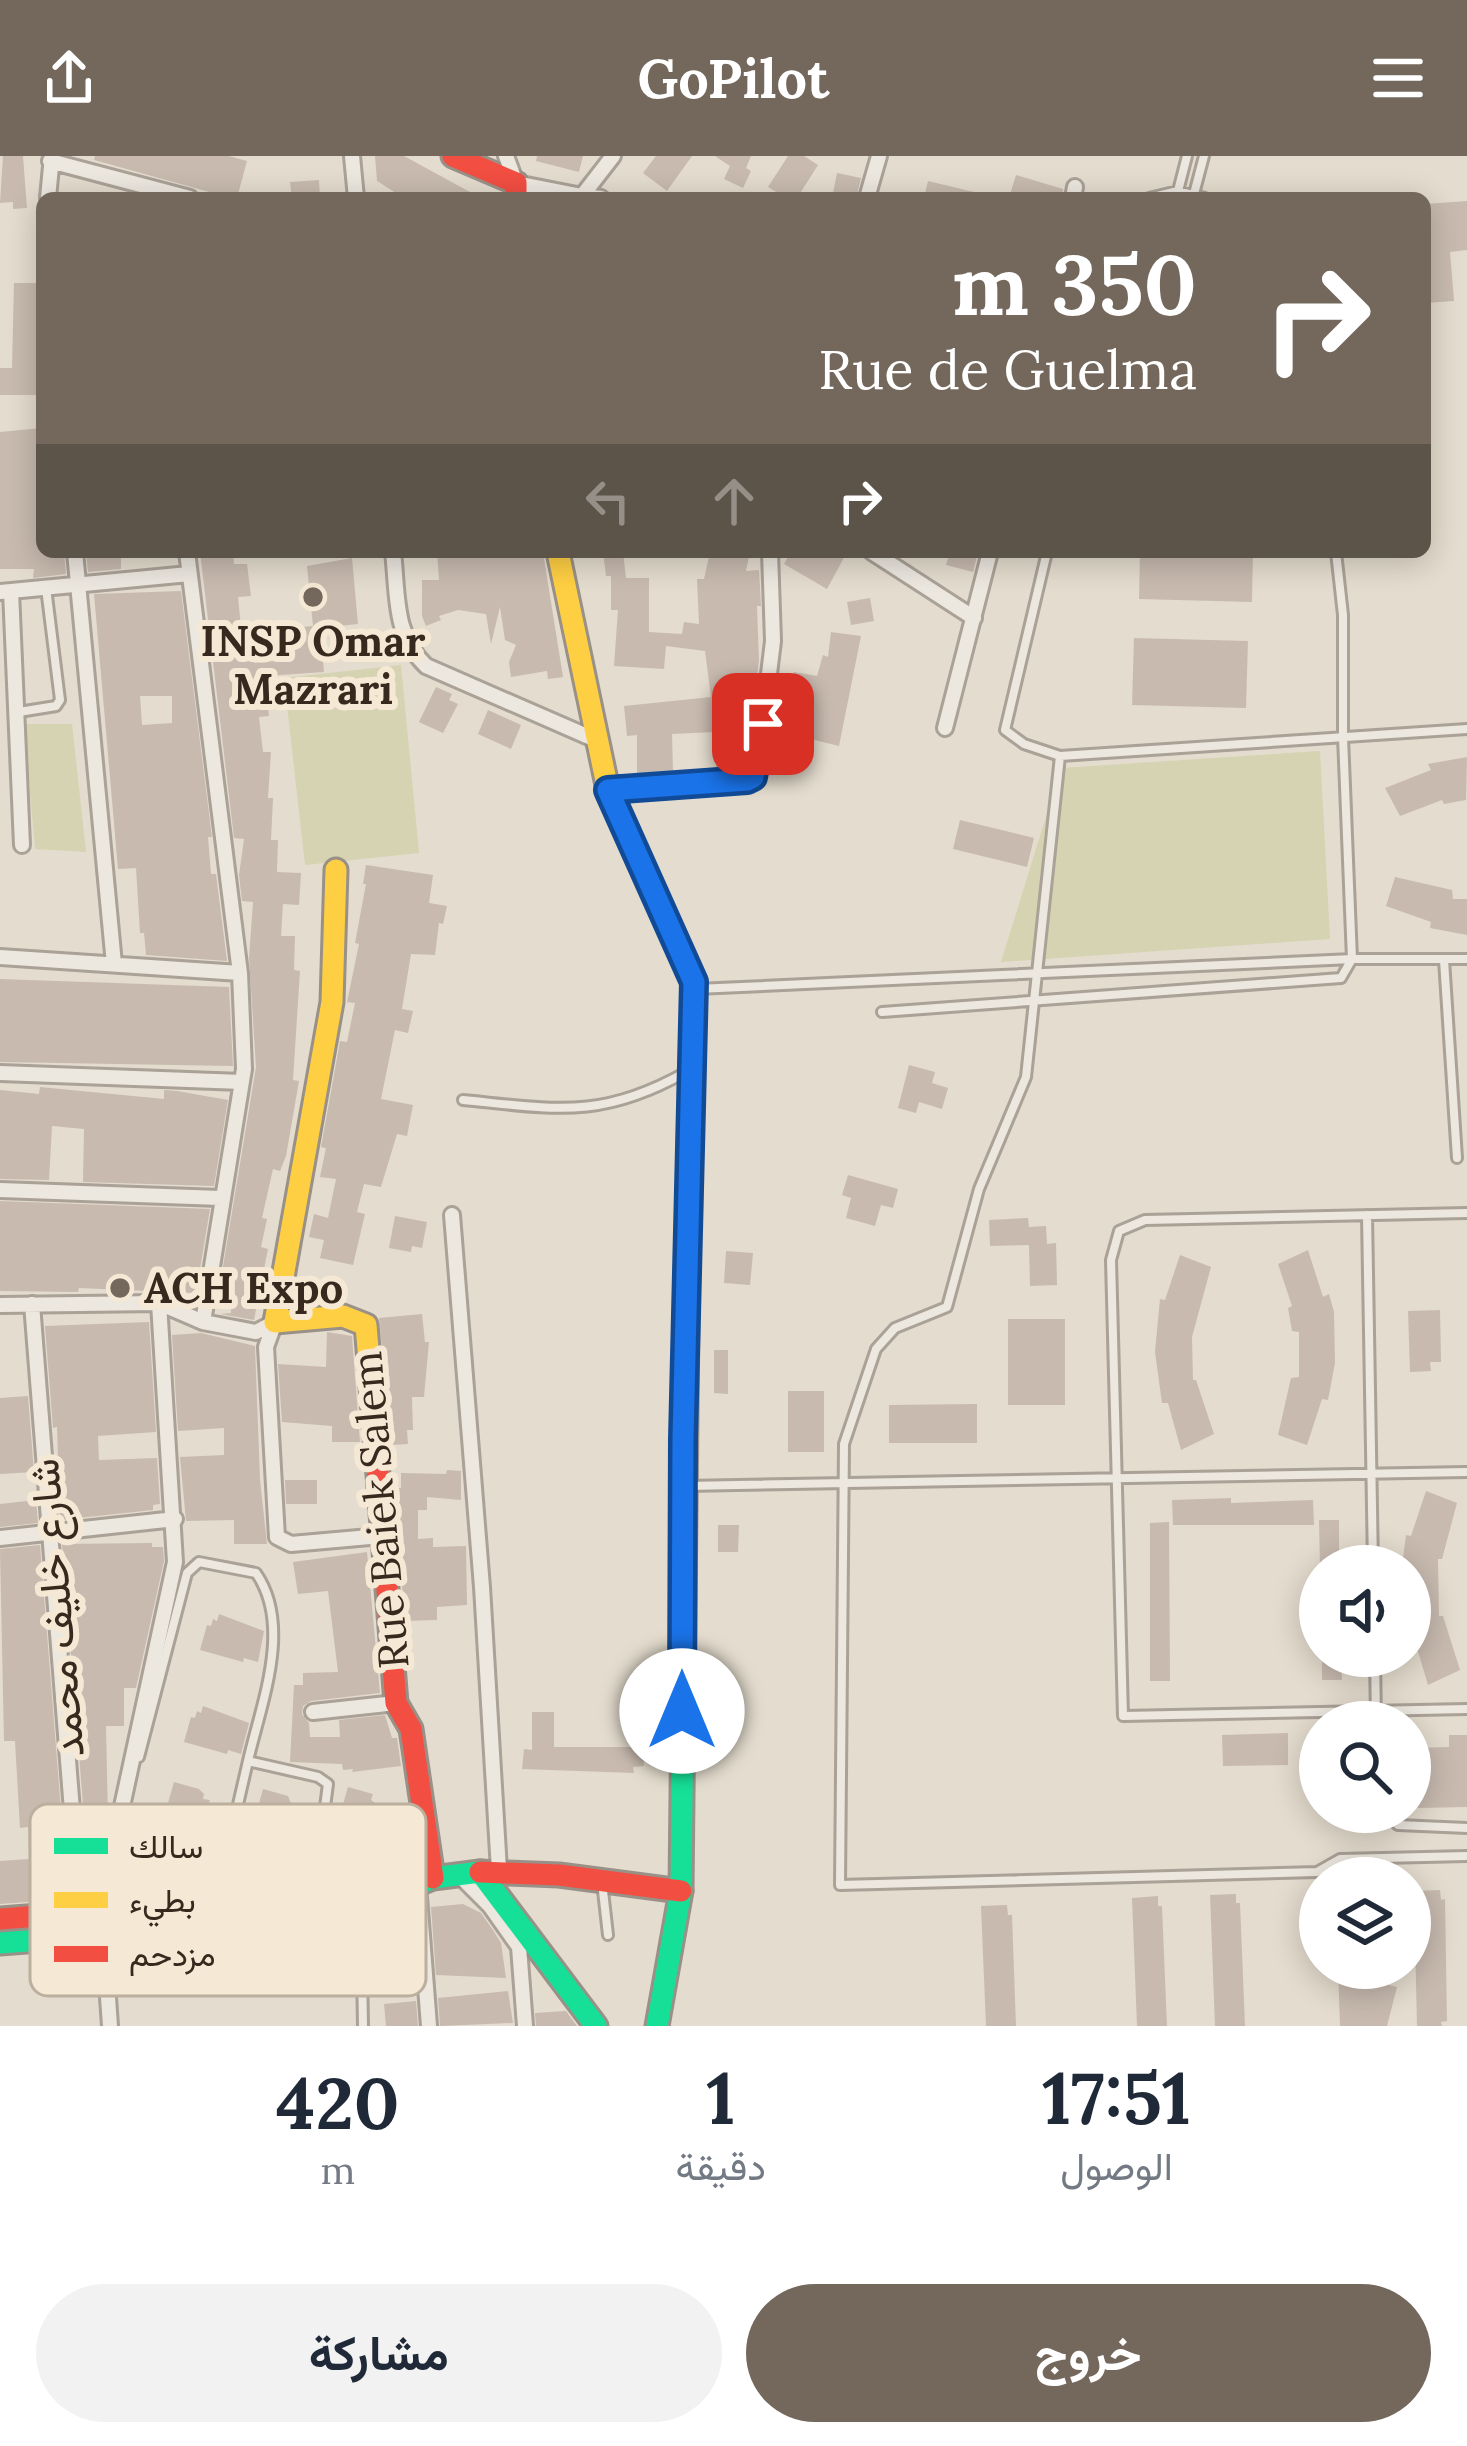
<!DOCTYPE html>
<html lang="ar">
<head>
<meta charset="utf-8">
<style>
	body { margin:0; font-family:Lora,Vazirmatn,serif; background:#f2f2f3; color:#1f2937; direction:rtl; height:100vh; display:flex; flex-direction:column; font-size:45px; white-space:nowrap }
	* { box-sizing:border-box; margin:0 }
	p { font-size:39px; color:#747a83 }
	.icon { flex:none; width:66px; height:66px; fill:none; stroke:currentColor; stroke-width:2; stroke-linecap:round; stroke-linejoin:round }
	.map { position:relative; height:1870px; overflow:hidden; direction:ltr }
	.details { display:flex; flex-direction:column; background:#fff; flex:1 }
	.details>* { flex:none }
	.top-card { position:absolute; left:36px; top:36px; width:1395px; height:366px; border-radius:18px; box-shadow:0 6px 30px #0003; direction:rtl; background:#74685c; color:#fff; overflow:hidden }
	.fabs { position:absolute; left:1299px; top:1389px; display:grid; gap:24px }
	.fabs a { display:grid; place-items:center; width:132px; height:132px; border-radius:50%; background:#fff; box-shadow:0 6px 30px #0003; font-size:60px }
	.pin { position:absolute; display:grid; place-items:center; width:102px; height:102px; color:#fff; margin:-51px; border-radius:24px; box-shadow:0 6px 18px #0006 }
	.me { position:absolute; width:132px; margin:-66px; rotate:0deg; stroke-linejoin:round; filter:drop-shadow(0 0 9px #0008) }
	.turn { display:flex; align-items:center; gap:42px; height:252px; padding:0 36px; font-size:54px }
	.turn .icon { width:156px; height:156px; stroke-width:2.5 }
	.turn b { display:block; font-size:84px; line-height:102px }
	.lanes { display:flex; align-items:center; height:114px; padding:0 36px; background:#0003; justify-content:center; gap:60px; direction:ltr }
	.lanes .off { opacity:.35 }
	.eta { display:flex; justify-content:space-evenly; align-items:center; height:204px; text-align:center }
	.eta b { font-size:72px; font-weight:700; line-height:84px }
	.button { display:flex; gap:24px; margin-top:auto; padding:24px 36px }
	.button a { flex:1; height:138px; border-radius:72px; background:#74685c; color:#fff; font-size:48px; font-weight:700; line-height:138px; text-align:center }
	.button a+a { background:#f2f2f3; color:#1f2937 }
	header { display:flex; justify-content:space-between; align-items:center; height:156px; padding:0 36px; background:#74685c; color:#fff; font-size:54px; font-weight:700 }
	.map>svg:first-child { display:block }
</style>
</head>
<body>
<header><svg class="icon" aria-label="menu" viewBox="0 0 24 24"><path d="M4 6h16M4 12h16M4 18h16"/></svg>GoPilot<svg class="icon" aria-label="share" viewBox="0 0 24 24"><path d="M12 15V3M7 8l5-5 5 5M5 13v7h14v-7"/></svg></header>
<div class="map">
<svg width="1467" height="1870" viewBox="0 0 1467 1870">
	<rect width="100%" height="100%" fill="#e4dcce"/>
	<path fill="#d5d3b1" d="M 401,509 L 419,697 L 305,709 L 284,522 Z
		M 24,568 L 72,568 L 86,696 L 35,693 Z
		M 1320,595 L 1330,783 L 1001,806 L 1061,612 Z"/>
	<path fill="#c8baaf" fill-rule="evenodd" d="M 3,0 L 23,0 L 27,52 L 13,53 L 13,46 L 0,47 Z
		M 95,0 L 229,0 L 247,5 L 237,42 L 231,42 L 94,4 Z
		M 375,0 L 404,0 L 481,42 L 404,42 L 377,25 Z
		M 537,0 L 583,0 L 579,16 L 536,5 Z
		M 656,0 L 692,0 L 667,35 L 643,17 Z
		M 715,0 L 751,0 L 746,12 L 751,15 L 743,32 L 724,23 L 730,10 Z
		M 788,0 L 804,0 L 818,9 L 797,42 L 786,42 L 768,31 Z
		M 837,17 L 861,22 L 856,42 L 832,42 Z
		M 1016,19 L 1063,33 L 1062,42 L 1009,42 Z
		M 319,24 L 320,42 L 292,42 L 290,26 Z
		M 928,25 L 974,36 L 974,42 L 924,42 Z
		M 1467,45 L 1467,94 L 1450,96 L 1454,145 L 1425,147 L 1425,48 Z
		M 14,127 L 42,127 L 42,239 L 0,239 L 0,212 L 12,212 Z
		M 42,272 L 42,396 L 64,396 L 66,418 L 33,422 L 34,413 L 0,413 L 0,276 Z
		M 86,396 L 121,396 L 121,413 L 88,416 Z
		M 200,396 L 233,396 L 234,408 L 247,408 L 251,440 L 238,441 L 241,471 L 250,470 L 254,507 L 284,504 L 282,473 L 313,470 L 307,410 L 352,402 L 358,468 L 320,472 L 324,516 L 265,520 L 269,560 L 259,561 L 263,596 L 271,596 L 268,642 L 273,642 L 271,684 L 278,684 L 277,716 L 301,717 L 299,749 L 283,748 L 281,780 L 295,780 L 294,814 L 300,815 L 293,924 L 299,925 L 286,1000 L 280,1015 L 273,1013 L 262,1062 L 267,1063 L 261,1091 L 268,1093 L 254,1164 L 220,1158 L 231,1157 L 231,1142 L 218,1141 L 256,911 L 249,802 L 253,746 L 242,745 L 239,719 L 244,683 L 234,682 Z
		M 437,396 L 543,396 L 563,521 L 548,523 L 547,515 L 511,521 L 509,506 L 516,489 L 505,484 L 500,451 L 491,488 L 486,458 L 458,454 L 439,460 L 441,464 L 426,470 L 422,460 L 422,424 L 439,424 Z
		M 603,396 L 623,396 L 626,422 L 649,422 L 649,476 L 682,478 L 684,466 L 699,468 L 697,423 L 704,423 L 710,396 L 750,396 L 746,415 L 759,414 L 761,450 L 757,450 L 759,504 L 756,528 L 752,529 L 752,563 L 746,564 L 745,610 L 716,613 L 715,576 L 672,578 L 673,617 L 637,620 L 637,579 L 627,580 L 624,550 L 711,541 L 705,495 L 666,490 L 664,513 L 614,510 L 618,454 L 611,454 L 611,420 L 606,420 Z
		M 791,396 L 847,396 L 827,433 L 784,408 Z
		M 950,396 L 978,396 L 973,416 L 946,409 Z
		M 1140,396 L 1253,396 L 1252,446 L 1139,443 Z
		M 181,435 L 212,681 L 208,681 L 211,718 L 216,718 L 227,805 L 146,799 L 144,777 L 140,777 L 136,712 L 118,713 L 94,438 ZM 140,540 L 172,540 L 172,567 L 142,569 Z
		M 870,442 L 874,465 L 851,469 L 847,446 Z
		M 831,476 L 861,480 L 839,590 L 803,581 L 813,536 L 790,531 L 794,516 L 817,520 L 823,499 L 828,501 Z
		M 1134,482 L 1248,485 L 1246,552 L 1132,549 Z
		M 436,531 L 452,538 L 449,544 L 458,548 L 443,577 L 419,566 Z
		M 488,554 L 521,569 L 511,593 L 478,578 Z
		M 1467,601 L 1466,644 L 1444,648 L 1442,644 L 1400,660 L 1385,632 L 1431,614 L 1428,608 Z
		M 960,664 L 1034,682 L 1027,711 L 953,693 Z
		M 366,709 L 433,719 L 429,747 L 447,750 L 443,768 L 439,767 L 435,799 L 411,798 L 402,853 L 413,855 L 408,877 L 395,874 L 381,943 L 413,949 L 407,980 L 397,978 L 381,1031 L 364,1028 L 357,1056 L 365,1058 L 353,1109 L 320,1102 L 324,1084 L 309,1081 L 314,1058 L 328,1062 L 336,1023 L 320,1021 L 326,992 L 321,991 L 340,885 L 347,886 L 355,847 L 347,846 L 359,788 L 355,787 L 366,728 L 363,728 Z
		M 1395,721 L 1452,734 L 1453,743 L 1467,743 L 1467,779 L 1430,772 L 1431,766 L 1386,750 Z
		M 0,823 L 229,831 L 233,910 L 0,906 Z
		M 909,909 L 935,916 L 932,927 L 948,932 L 942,953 L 919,946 L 916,957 L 898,952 Z
		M 40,931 L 164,943 L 164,934 L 177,935 L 228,944 L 214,1030 L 83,1026 L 84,973 L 52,970 L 49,1024 L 0,1023 L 0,934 L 39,938 Z
		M 848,1019 L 898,1033 L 893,1052 L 881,1049 L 875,1070 L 846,1062 L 851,1042 L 842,1039 Z
		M 0,1045 L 210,1053 L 196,1137 L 79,1132 L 78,1136 L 0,1135 Z
		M 395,1060 L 427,1066 L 422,1092 L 412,1090 L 411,1096 L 389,1092 Z
		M 1028,1062 L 1029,1071 L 1046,1070 L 1047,1088 L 1056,1087 L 1057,1129 L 1030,1130 L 1029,1089 L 990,1090 L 989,1064 Z
		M 1308,1094 L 1323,1141 L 1329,1138 L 1334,1156 L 1335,1207 L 1328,1244 L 1322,1243 L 1307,1289 L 1278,1279 L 1291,1222 L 1299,1221 L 1299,1176 L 1292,1175 L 1288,1152 L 1292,1150 L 1278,1108 Z
		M 726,1095 L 753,1097 L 750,1129 L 724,1127 Z
		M 1180,1099 L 1211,1111 L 1192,1181 L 1193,1224 L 1196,1224 L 1214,1278 L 1181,1294 L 1168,1247 L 1162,1247 L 1155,1196 L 1160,1143 L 1165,1144 Z
		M 1440,1154 L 1441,1206 L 1430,1206 L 1431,1215 L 1410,1216 L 1408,1155 Z
		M 422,1158 L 425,1186 L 429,1186 L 424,1241 L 412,1241 L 413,1274 L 407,1274 L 408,1288 L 391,1289 L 379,1162 Z
		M 1008,1163 L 1065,1163 L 1065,1249 L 1008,1249 Z
		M 149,1166 L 156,1276 L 98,1280 L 99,1304 L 157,1302 L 160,1348 L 153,1349 L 153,1354 L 60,1364 L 57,1271 L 53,1272 L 45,1170 Z
		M 327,1176 L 352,1180 L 360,1286 L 332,1286 L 332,1270 L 282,1266 L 278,1208 L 326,1211 Z
		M 201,1177 L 255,1190 L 260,1324 L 267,1388 L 234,1388 L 234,1364 L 186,1365 L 180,1301 L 224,1299 L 224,1272 L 178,1275 L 172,1179 Z
		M 714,1194 L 728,1194 L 728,1238 L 714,1237 Z
		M 788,1235 L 824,1235 L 824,1296 L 788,1296 Z
		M 28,1240 L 34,1316 L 0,1318 L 0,1242 Z
		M 977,1248 L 977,1287 L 889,1287 L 889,1249 Z
		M 447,1314 L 461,1315 L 461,1344 L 427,1341 L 427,1354 L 418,1354 L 418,1383 L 433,1382 L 433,1391 L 466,1390 L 467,1449 L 437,1451 L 437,1464 L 405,1465 L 394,1332 L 401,1332 L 401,1317 L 446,1318 Z
		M 285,1324 L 317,1324 L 317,1348 L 286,1348 Z
		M 1426,1335 L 1457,1347 L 1442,1403 L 1438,1403 L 1439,1460 L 1443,1460 L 1460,1514 L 1428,1529 L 1414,1482 L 1410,1483 L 1410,1410 L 1402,1410 L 1406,1379 L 1411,1380 Z
		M 1231,1342 L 1231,1347 L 1313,1344 L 1314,1369 L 1173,1369 L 1172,1344 Z
		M 36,1344 L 38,1367 L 0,1371 L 0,1348 Z
		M 1319,1364 L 1339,1364 L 1339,1410 L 1320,1410 Z
		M 1169,1366 L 1170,1525 L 1150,1525 L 1150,1367 Z
		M 718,1369 L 739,1369 L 738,1396 L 718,1396 Z
		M 152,1387 L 152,1391 L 163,1391 L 164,1405 L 136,1532 L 124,1532 L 124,1570 L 106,1570 L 108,1663 L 98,1710 L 88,1710 L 62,1388 Z
		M 40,1389 L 68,1743 L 0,1748 L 0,1705 L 29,1703 L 28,1671 L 20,1672 L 15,1585 L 4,1585 L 0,1393 Z
		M 367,1396 L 380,1537 L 311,1545 L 303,1550 L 302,1558 L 309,1567 L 310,1581 L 340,1581 L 339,1564 L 385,1559 L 392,1582 L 397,1582 L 401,1610 L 352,1616 L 353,1613 L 343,1614 L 342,1608 L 290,1606 L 294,1529 L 303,1529 L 303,1517 L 338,1516 L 328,1435 L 298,1438 L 293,1406 Z
		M 219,1458 L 264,1475 L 258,1506 L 244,1502 L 243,1506 L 200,1494 L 207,1469 L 211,1470 L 213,1463 L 217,1465 Z
		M 1322,1500 L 1341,1500 L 1342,1524 L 1322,1524 Z
		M 203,1550 L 249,1567 L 241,1598 L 228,1594 L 227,1598 L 184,1586 L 191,1561 L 195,1562 L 197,1555 L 201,1557 Z
		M 532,1556 L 554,1556 L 554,1591 L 642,1591 L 644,1610 L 633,1611 L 634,1617 L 522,1613 L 524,1593 L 532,1594 Z
		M 1288,1577 L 1288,1609 L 1223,1610 L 1222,1579 Z
		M 1449,1579 L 1467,1579 L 1467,1651 L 1418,1652 L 1416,1592 L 1449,1591 Z
		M 174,1626 L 199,1633 L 204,1638 L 203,1643 L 210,1644 L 192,1694 L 162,1684 L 166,1670 L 162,1668 Z
		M 348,1631 L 373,1638 L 371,1644 L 382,1652 L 365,1702 L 335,1692 L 339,1677 L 335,1676 Z
		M 263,1633 L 288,1640 L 292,1650 L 299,1652 L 281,1701 L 251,1691 L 255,1677 L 251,1676 Z
		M 1440,1734 L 1441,1744 L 1445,1743 L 1447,1865 L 1441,1866 L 1442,1870 L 1417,1870 L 1414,1735 Z
		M 1236,1738 L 1236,1747 L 1240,1747 L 1245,1870 L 1215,1870 L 1210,1739 Z
		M 1158,1740 L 1158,1750 L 1162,1750 L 1167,1870 L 1137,1870 L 1132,1742 Z
		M 463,1748 L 481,1757 L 493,1774 L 501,1787 L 506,1822 L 436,1819 L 431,1751 Z
		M 1007,1749 L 1008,1759 L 1012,1759 L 1016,1870 L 986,1870 L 981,1750 Z
		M 1338,1812 L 1364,1812 L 1368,1824 L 1397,1831 L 1387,1870 L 1340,1870 Z
		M 508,1835 L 513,1867 L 440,1870 L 438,1842 Z
		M 416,1845 L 418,1870 L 386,1870 L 384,1848 Z
		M 566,1855 L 577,1870 L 536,1870 L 535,1857 Z"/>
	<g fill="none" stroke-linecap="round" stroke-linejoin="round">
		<defs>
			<path id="lane" d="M 1178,35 L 1187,0
				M 1194,38 L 1204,0
				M 1149,42 L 1178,35 L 1205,42
				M 1047,396 L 1005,574 L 1024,588 L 1060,600 L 1026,921 L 979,1033 L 947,1151 L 895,1172 L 876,1193 L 844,1288 L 840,1729 L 1317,1716 L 1340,1703 L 1467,1700
				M 19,556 L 56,550 L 60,544 L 46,432
				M 1060,600 L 1467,573
				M 1444,804 L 1457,1002
				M 696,833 L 1352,803 L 1467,803
				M 882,856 L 1341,822 L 1352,803 L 1343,581 L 1343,459 L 1336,396
				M 463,944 C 555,953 601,964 686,916
				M 1467,1057 L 1145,1064 L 1119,1075 L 1111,1104 L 1123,1560 L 1467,1553
				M 1367,1059 L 1373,1410
				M 685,1330 L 1467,1316
				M 1375,1500 L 1376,1566
				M 139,1601 L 187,1417 L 199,1406 L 256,1417 C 293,1470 261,1548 248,1605
				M 1384,1656 L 1398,1669 L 1467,1672
				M 115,1697 L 119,1707 C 203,1730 339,1717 427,1703
				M 222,1718 L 248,1605 L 318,1621 L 328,1628 L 317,1713
				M 602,1726 L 608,1779
				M 361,1752 L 363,1870"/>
			<path id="street" d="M 352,0 L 356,42
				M 506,0 L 516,27 L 582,40 L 613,0
				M 50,5 L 190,42
				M 582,40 L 601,42
				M 48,42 L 52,0
				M 867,42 L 879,0
				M 1073,42 L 1075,31
				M 75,396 L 114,808
				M 187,396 L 240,817 L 244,913 L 203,1166
				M 393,396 C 398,439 393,478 426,510 L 596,584
				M 872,396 L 974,462
				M 11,435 L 22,689
				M 0,436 L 189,418
				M 945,572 L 990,396
				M 608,634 L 753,621 L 758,609 L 773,485 L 770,396
				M 0,801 L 240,817
				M 0,917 L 242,926
				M 0,1034 L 220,1042
				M 452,1059 L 482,1431 L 499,1714
				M 32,1148 L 80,1756
				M 0,1149 L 159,1147 L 203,1166 L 256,1176 L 275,1166 L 266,1191 L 277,1381 L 291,1388 L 381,1380
				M 0,1382 L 175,1363
				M 313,1556 L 396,1547
				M 458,1718 L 490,1750 L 519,1791 L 525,1870
				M 418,1728 L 429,1870
				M 102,1755 L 110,1870
				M 82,1756 L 108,1715 L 175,1406 L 159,1147"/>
			<path id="fast" d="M 0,1787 L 333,1762 L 433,1722 L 480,1716 L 596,1870
				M 657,1870 L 681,1735 L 688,1067"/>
			<path id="slow" d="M 558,396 L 608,634 L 694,826 L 688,1067
				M 336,714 L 332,846 L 275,1166 L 343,1160 L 366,1169 L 369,1205"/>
			<path id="jam" d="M 453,0 L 516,27 L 516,42
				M 369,1205 L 396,1547 L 411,1573 L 433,1722
				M 480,1716 L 559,1719 L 681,1735
				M 0,1763 L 330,1737 L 361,1748"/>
		</defs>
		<use href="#lane" stroke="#aaa197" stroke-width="14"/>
		<use href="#street" stroke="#aaa197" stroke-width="20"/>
		<use href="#fast" stroke="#999187" stroke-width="27"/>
		<use href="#slow" stroke="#999187" stroke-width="27"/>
		<use href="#jam" stroke="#999187" stroke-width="27"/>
		<use href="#lane" stroke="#ece7df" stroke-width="8"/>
		<use href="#street" stroke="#ece7df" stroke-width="14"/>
		<use href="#fast" stroke="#16e098" stroke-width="21"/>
		<use href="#slow" stroke="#ffcf43" stroke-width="21"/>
		<use href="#jam" stroke="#f24e42" stroke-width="21"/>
	</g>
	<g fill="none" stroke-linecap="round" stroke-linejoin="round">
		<defs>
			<path id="route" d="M 682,1555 L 683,1283 L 694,826 L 608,634 L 747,624 L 753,621 L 763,568"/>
		</defs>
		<use href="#route" stroke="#114b97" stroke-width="30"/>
		<use href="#route" stroke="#1a73e8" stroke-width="21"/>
	</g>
	<g fill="#74685c" stroke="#f5e9d5" stroke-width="4.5">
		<circle cx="313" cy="441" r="12"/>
		<circle cx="120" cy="1132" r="12"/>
	</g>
	<g text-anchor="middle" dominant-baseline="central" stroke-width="12" stroke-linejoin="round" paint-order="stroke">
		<g font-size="42" font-weight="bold" fill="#38291f" stroke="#f5e9d5">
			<text x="313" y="485">INSP Omar<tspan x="313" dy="48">Mazrari</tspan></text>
			<text x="144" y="1132" text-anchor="start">ACH Expo</text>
		</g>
		<g font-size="42" fill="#38291f" stroke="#f5e9d5">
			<text transform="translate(380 1354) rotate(-95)">Rue Baiek Salem</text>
			<text transform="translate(56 1452) rotate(-95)">شارع خليف محمد</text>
		</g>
	</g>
	<rect x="30" y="1648" width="396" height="192" rx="18" fill="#f5e9d5" stroke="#bcaf9e" stroke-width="3"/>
	<rect x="54" y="1682" width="54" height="16" fill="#16e098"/>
	<rect x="54" y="1736" width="54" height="16" fill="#ffcf43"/>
	<rect x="54" y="1790" width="54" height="16" fill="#f24e42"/>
	<g font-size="33" fill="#38291f">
		<text x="129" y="1702">سالك</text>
		<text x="129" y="1756">بطيء</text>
		<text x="129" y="1810">مزدحم</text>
	</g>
</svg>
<div class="fabs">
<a><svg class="icon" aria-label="sound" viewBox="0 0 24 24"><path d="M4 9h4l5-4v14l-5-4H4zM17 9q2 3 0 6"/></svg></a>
<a><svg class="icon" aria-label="search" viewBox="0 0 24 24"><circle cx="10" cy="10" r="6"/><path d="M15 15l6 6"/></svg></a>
<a><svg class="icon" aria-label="layers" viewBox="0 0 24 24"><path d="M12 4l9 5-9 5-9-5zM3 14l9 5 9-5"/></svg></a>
</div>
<div class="pin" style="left:763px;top:568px;background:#d93025"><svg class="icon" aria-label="arrive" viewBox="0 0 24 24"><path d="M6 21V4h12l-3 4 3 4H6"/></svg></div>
<svg class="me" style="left:682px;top:1555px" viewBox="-20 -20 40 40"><circle r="19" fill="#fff"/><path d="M0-13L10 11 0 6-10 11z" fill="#1a73e8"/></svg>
<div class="top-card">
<div class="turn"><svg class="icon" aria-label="right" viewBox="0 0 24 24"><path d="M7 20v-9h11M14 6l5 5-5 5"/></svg><div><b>350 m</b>Rue de Guelma</div></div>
<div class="lanes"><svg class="icon off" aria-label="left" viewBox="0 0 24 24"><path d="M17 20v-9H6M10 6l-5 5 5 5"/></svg><svg class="icon off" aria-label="ahead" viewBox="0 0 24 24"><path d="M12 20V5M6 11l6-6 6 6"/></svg><svg class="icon" aria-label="right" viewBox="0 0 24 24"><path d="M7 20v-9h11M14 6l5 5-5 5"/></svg></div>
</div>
</div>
<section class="details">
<div class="eta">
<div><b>17:51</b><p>الوصول</p></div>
<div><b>1</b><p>دقيقة</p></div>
<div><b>420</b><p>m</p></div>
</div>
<div class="button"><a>خروج</a><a>مشاركة</a></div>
</section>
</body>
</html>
